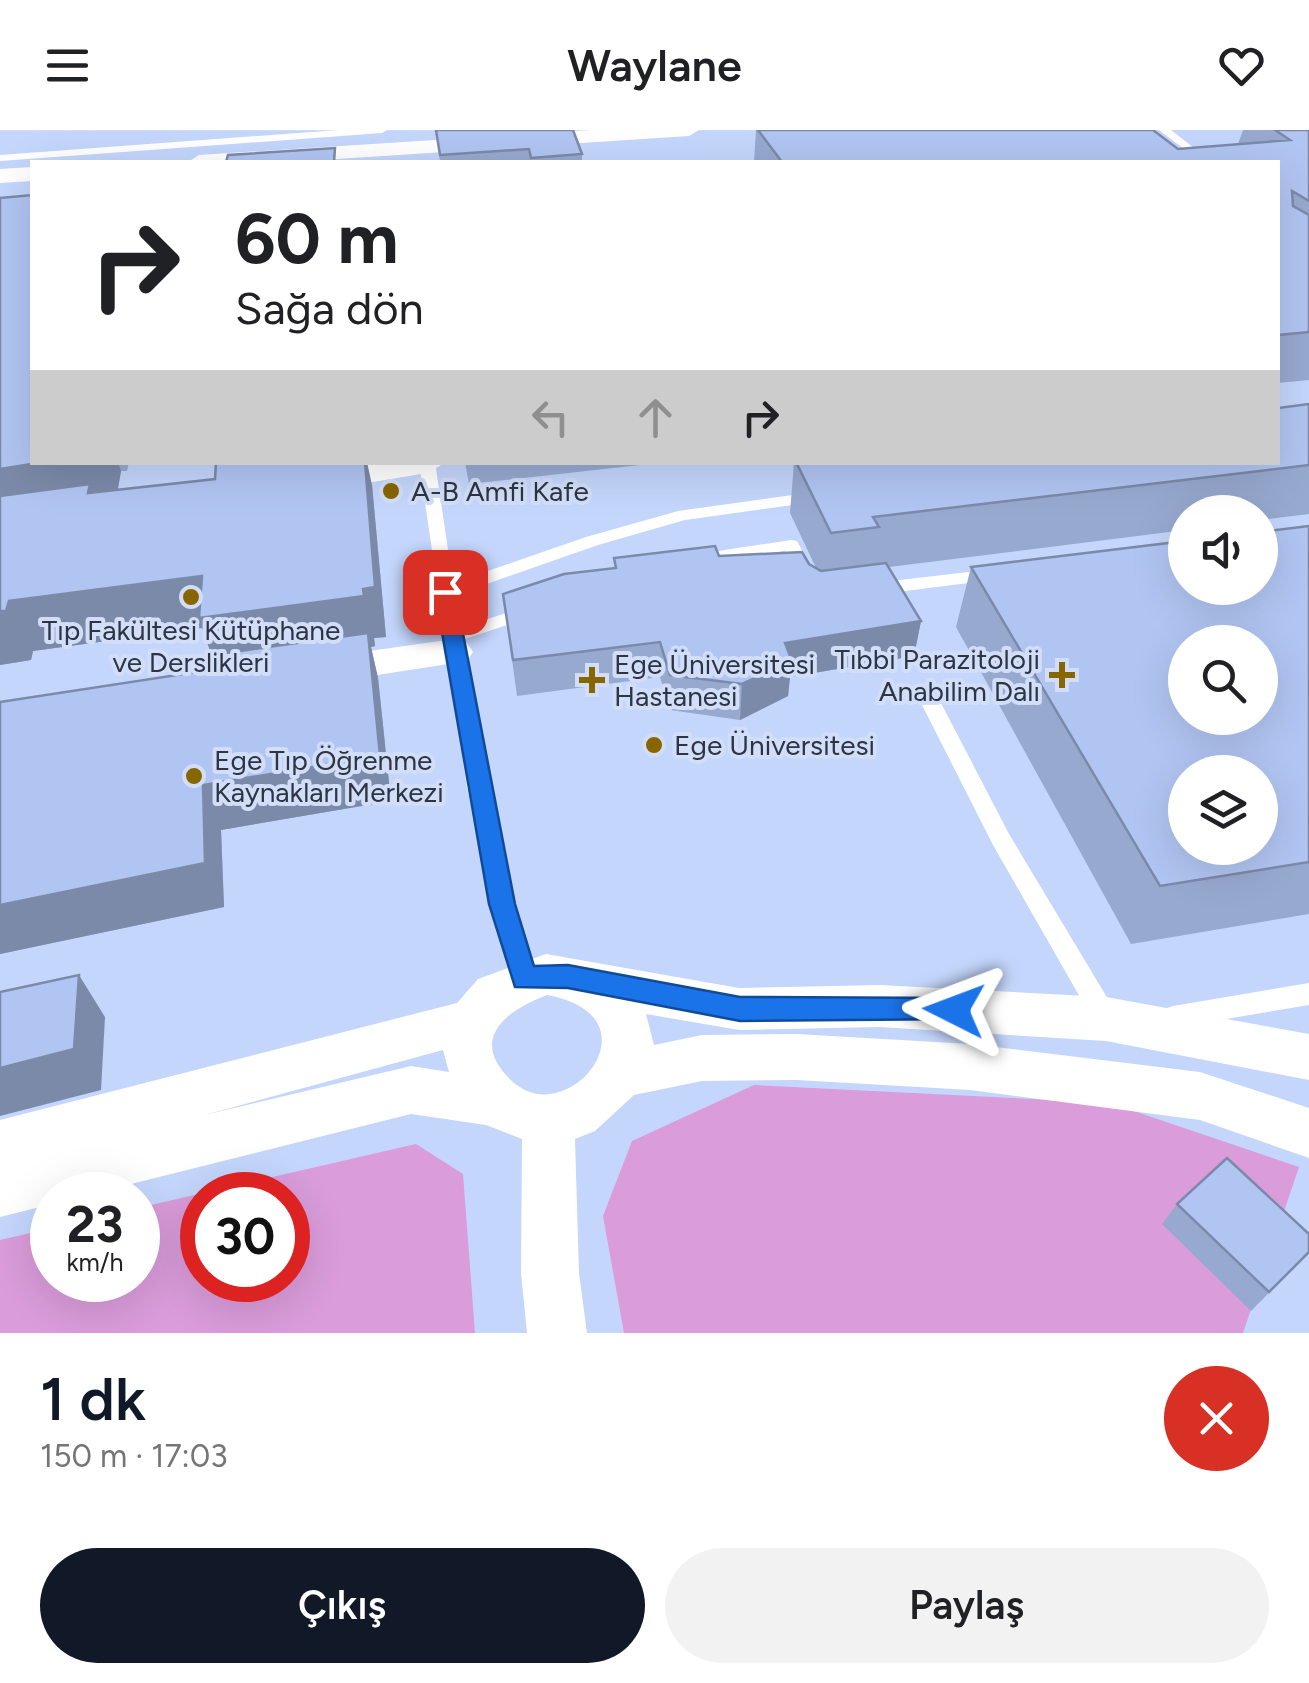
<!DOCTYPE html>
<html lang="tr">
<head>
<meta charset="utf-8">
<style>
	body { margin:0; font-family:Figtree,sans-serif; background:#f2f2f2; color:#202124; height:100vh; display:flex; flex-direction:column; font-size:38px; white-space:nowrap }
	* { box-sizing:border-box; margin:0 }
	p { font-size:32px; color:#757577 }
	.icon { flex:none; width:55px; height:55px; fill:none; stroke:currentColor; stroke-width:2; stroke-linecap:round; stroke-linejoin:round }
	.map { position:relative; height:1203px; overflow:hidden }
	.side { display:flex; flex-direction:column; background:#fff; flex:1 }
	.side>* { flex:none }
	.top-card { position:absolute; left:30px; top:30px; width:1250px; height:305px; border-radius:0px; box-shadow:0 10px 40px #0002; background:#fff; color:#202124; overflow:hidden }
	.tools { position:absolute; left:1168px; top:365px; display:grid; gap:20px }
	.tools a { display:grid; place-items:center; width:110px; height:110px; border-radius:50%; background:#fff; box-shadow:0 10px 40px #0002; font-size:50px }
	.speed { position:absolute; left:30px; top:1042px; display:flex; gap:20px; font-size:50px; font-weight:700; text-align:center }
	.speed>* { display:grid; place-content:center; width:130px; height:130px; border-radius:50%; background:#fff; box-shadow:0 10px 40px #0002; line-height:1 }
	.speed small { font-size:25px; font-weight:400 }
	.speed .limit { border:15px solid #d22; background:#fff; color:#111 }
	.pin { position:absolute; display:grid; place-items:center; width:85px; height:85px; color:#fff; margin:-42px; border-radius:20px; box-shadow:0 5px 15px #0006 }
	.me { position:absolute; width:110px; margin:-55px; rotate:273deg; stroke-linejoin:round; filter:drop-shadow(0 0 8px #0008) }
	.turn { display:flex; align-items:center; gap:35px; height:210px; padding:0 40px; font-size:45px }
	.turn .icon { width:130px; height:130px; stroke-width:2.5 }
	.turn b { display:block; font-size:70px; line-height:85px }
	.lanes { display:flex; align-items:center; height:95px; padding:0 40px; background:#0003; justify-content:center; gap:50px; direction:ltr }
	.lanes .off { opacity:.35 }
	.round { display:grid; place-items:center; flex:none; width:105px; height:105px; border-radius:52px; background:#f2f2f2 }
	.overview { display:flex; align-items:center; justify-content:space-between; height:170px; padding:0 40px }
	h1 { font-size:60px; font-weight:600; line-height:75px; color:#111827 }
	.button { display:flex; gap:20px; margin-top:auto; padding:20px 40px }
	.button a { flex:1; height:115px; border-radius:60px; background:#111827; color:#fff; font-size:40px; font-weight:600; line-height:115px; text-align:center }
	.button a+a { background:#f2f2f2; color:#202124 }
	header { display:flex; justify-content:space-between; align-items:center; height:130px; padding:0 40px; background:#fff; font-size:45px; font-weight:600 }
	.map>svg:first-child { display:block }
</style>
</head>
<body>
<header><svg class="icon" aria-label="menu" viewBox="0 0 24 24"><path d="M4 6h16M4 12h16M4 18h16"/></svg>Waylane<svg class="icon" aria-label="heart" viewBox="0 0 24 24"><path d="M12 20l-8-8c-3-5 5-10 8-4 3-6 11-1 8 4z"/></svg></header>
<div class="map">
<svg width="1309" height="1203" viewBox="0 0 1309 1203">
	<rect width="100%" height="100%" fill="#d2def7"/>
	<path fill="#c4d6fc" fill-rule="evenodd" d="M 1309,0 L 1309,1203 L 0,1203 L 0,1 ZM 32,32 L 1278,32 L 1278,332 L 32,332 ZM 1185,382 L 1260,382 L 1260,458 L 1185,458 ZM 1185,512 L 1260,512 L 1260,588 L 1185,588 ZM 1185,642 L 1260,642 L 1260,718 L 1185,718 ZM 52,1065 L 138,1065 L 138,1150 L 52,1150 ZM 202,1065 L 288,1065 L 288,1150 L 202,1150 Z"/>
	<path fill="#da9cdb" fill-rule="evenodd" d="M 754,955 L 1110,973 L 1299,1037 L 1243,1203 L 624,1203 L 603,1086 L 632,1011 Z
		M 416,1014 L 463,1044 L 475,1203 L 0,1203 L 0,1110 L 52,1098 L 52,1150 L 138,1150 L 138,1078 ZM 202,1065 L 288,1065 L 288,1150 L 202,1150 Z"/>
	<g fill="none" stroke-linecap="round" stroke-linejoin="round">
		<path fill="#fff" fill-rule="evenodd" d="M 339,0 L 387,0 L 382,3 L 0,31 L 0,25 Z
			M 1159,0 L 1171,0 L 1212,32 L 1201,32 Z
			M 419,332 L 435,332 L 453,453 L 586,407 L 678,381 L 814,362 L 822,367 L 814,372 L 685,390 L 598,415 L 455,465 L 460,498 L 531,475 L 540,481 L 537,485 L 462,510 L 502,722 L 536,849 L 532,856 L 524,859 L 516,856 L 512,849 L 467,658 Z
			M 791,410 L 797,411 L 814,443 L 811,447 L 799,447 L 785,421 L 692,435 L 683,430 L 692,425 Z
			M 994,439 L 1003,445 L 1000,449 L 874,465 L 865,459 L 874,453 Z
			M 931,566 L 941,573 L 1009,704 L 1114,879 L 1117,887 L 1114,895 L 1105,898 L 1096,895 L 993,715 L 921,573 Z
			M 1309,853 L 1309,875 L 1173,898 L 1164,895 L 1161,887 L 1164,879 L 1173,876 Z"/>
		<path fill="#fff" fill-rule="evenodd" d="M 592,0 L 699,0 L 689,6 L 291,32 L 188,32 L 199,25 Z
			M 32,37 L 32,51 L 0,53 L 0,39 Z
			M 376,332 L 443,334 L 427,343 L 319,361 L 303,351 L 308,344 Z
			M 454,509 L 467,513 L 473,522 L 467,531 L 320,554 L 307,550 L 301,541 L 307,532 L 320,528 Z
			M 546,824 L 739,858 L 879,855 L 1106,867 L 1309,904 L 1309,950 L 1106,911 L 879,897 L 739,900 L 646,884 L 654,915 L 702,905 L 797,904 L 970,914 L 1200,942 L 1309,978 L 1309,1028 L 1200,990 L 970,960 L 797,950 L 702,951 L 634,965 L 595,1001 L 575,1009 L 579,1143 L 587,1203 L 527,1203 L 521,1143 L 522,1009 L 486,995 L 411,984 L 87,1065 L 52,1065 L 52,1074 L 0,1087 L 0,990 L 457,873 L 478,849 ZM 547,865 C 662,886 569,1002 513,952 C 467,910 505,881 547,865 ZM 443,920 L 449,942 L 411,936 L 205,985 Z"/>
	</g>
	<path fill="#98a9d0" d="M 436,0 L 582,24 L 582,32 L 440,32 Z
		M 756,0 L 758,0 L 782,32 L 754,32 Z
		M 1243,0 L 1309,0 L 1309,250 L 1278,253 L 1278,32 L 1178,19 L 1238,14 Z
		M 0,68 L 32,332 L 129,332 L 127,341 L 121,341 L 118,360 L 372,355 L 386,507 L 374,508 L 375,516 L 371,517 L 378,548 L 391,671 L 221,700 L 224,777 L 0,824 L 0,572 L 197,542 L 212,525 L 202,498 L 33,521 L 31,530 L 0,535 Z
		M 1309,274 L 1309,384 L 1260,390 L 1260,382 L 1185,382 L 1185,400 L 889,437 L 921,491 L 914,526 L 790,547 L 788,566 L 740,590 L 670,580 L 660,547 L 517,566 L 503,464 L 615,438 L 614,428 L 719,426 L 809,434 L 816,438 L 790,383 L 794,332 L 1278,332 Z
		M 465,332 L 667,332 L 469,354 Z
		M 1309,396 L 1309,784 L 1131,814 L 956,497 L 971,437 Z
		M 1177,1074 L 1309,1122 L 1251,1181 L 1162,1094 Z"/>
	<path fill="#7c8aa9" d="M 44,332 L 118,332 L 121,341 L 115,374 L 0,390 L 0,339 Z
		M 365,332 L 367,332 L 372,355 L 386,507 L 374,508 L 375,516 L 371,517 L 378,548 L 391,671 L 221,700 L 224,777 L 0,824 L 0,775 L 203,655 L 216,538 L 202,498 L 33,521 L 31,530 L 0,535 L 0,481 L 9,471 Z
		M 921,491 L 914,526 L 790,547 L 788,566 L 740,590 L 742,554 L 785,513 Z
		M 79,845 L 105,887 L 101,960 L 0,986 L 0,938 Z"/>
	<path fill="#b1c5f2" stroke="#7c8aa9" stroke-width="2.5" fill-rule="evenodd" d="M 436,0 L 573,0 L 582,24 L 531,28 L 529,19 L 440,25 Z
		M 758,0 L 1153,0 L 1178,19 L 1290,10 L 1275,0 L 1309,0 L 1309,71 L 1292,61 L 1293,76 L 1309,85 L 1309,202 L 1278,205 L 1278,32 L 782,32 Z
		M 335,18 L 334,32 L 226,32 L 228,25 Z
		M 32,65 L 32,332 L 44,332 L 0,339 L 0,68 Z
		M 1309,274 L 1309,335 L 873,387 L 879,397 L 831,403 L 796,332 L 1278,332 L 1278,278 Z
		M 216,332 L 365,332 L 375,457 L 363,459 L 364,466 L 199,488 L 202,446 L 9,471 L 6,481 L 0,481 L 0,366 L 90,354 L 88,363 L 215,349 Z
		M 1309,396 L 1309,732 L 1160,756 L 971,437 L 1185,411 L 1185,458 L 1260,458 L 1260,402 ZM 1185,512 L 1260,512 L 1260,588 L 1185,588 ZM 1185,642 L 1260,642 L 1260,718 L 1185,718 Z
		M 715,416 L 719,426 L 802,422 L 809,434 L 821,441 L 886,433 L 921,491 L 785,513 L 792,531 L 742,554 L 670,545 L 660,512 L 513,530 L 503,464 L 564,444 L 616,438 L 614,428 Z
		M 368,503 L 380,626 L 203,655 L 205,733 L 0,775 L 0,572 L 197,542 L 198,527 Z
		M 79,845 L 74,919 L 0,938 L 0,862 Z
		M 1227,1028 L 1309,1104 L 1309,1122 L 1269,1162 L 1177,1074 Z"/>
	<path fill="#1a73e8" stroke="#114b97" stroke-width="2.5" d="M 445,455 L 455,462 L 515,774 L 534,836 L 568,835 L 740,867 L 954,868 L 964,872 L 968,880 L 964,889 L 740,891 L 568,858 L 515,857 L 489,774 L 435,462 Z"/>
	<g fill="#876600" stroke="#d2def7" stroke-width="4">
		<circle cx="391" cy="361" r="10"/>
		<circle cx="191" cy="467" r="10"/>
		<path d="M1057 530h10v10h10v10h-10v10h-10v-10h-10v-10h10z"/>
		<path d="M587 535h10v10h10v10h-10v10h-10v-10h-10v-10h10z"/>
		<circle cx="654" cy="615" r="10"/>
		<circle cx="194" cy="646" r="10"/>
	</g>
	<g text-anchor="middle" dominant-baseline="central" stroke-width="8" stroke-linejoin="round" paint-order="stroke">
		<g font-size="28" fill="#2d3444" stroke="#d2def7" text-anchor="start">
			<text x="411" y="361">A-B Amfi Kafe</text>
			<text x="191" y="500" text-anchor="middle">Tıp Fakültesi Kütüphane<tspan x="191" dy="32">ve Derslikleri</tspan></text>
			<text x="1040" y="529" text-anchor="end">Tıbbi Parazitoloji<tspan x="1040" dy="32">Anabilim Dalı</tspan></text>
			<text x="614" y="534">Ege Üniversitesi<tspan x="614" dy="32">Hastanesi</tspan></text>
			<text x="674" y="615">Ege Üniversitesi</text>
			<text x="214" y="630">Ege Tıp Öğrenme<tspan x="214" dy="32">Kaynakları Merkezi</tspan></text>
		</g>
	</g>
</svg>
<div class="tools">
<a><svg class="icon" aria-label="sound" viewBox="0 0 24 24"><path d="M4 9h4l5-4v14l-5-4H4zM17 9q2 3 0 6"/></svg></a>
<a><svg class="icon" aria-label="search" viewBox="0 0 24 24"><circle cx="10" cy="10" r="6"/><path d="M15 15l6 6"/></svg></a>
<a><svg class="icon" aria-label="layers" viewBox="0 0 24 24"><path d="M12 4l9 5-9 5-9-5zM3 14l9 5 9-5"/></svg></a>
</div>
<div class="speed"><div>23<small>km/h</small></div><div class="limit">30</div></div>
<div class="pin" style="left:445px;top:462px;background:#d93025"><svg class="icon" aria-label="arrive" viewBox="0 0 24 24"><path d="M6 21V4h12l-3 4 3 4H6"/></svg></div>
<svg class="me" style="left:954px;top:880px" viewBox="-20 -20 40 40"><path d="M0-17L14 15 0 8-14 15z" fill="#1a73e8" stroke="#fff" stroke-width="4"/></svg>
<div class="top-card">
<div class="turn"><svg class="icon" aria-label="right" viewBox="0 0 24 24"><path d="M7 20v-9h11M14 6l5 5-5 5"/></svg><div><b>60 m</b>Sağa dön</div></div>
<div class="lanes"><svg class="icon off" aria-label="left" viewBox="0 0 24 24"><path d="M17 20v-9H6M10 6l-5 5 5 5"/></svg><svg class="icon off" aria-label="ahead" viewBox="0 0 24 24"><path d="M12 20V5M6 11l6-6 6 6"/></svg><svg class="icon" aria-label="right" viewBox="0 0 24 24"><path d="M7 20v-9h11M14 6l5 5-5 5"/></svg></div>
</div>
</div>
<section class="side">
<div class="overview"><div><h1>1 dk</h1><p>150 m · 17:03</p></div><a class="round" style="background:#d93025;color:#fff"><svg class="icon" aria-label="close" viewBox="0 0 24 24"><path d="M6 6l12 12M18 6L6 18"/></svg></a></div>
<div class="button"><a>Çıkış</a><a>Paylaş</a></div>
</section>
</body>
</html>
